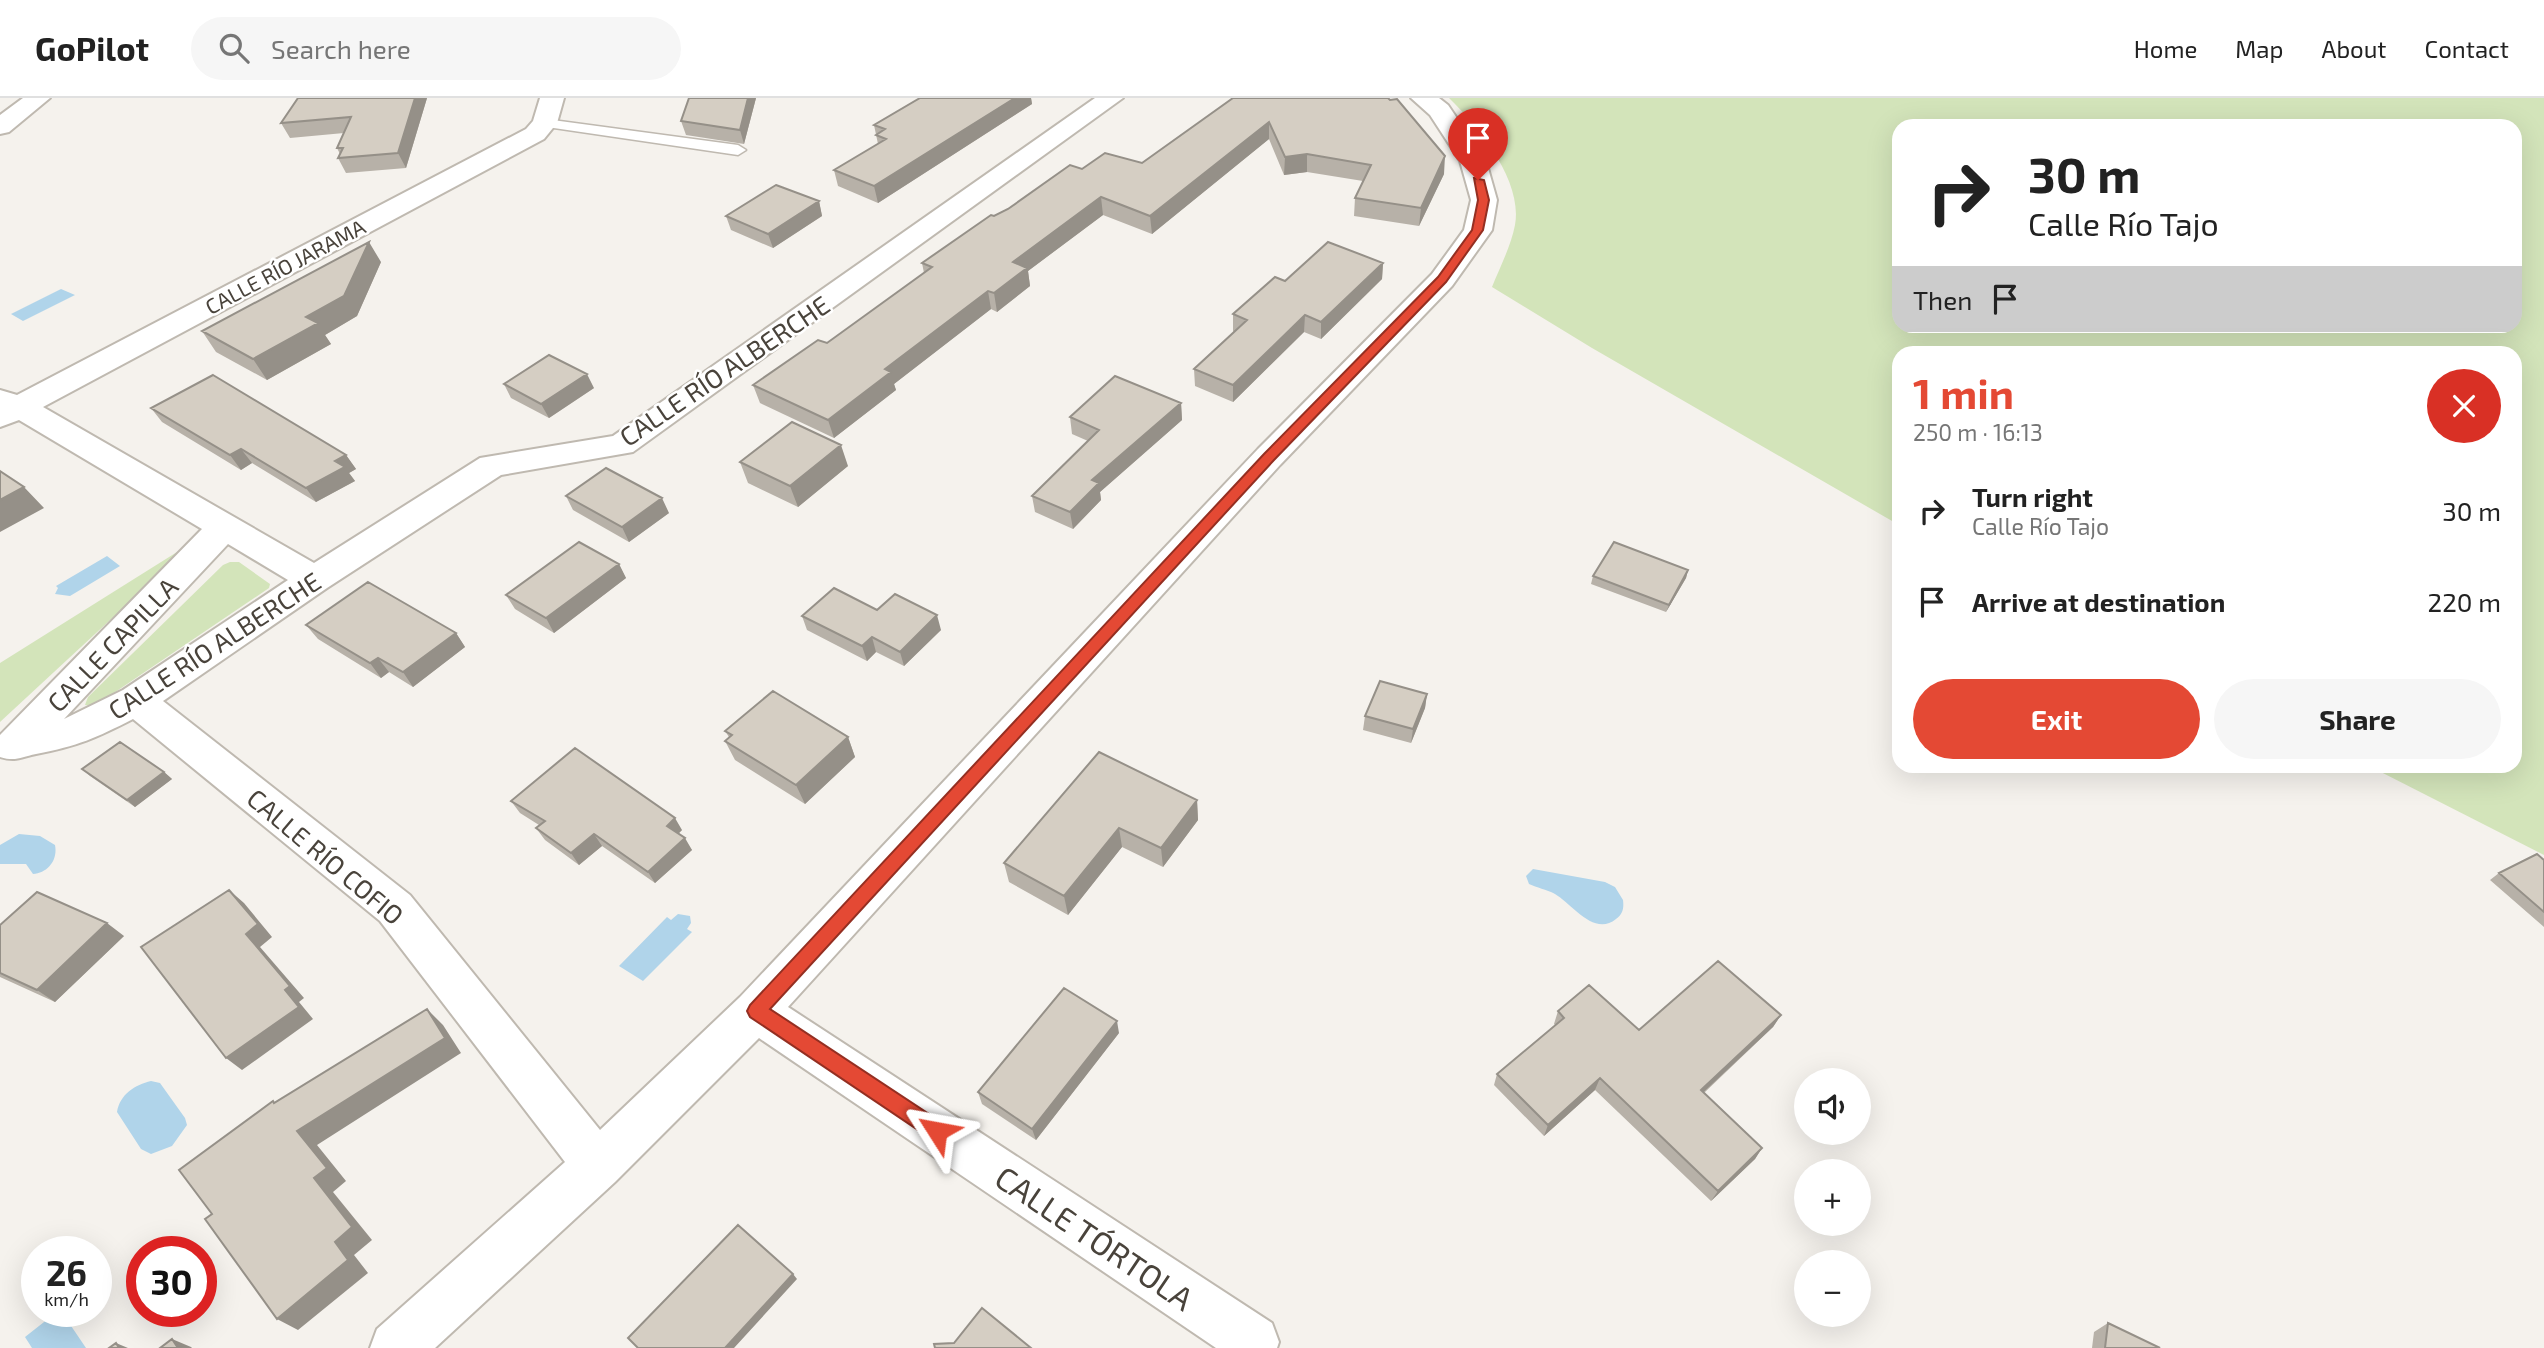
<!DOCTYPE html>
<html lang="en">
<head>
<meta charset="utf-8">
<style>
	body { margin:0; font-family:"Exo 2",sans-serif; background:#f6f6f6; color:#222; height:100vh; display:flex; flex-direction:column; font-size:26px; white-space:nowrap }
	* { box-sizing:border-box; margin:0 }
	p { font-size:23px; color:#767676 }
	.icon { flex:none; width:38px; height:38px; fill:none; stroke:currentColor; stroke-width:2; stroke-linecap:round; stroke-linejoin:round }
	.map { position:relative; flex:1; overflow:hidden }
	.sheet { position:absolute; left:1892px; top:248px; width:630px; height:427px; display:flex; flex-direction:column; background:#fff; border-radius:21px; box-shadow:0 7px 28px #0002 }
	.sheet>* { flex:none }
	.top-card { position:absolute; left:1892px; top:21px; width:630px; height:214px; border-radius:21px; box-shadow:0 7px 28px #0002; background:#fff; color:#222; overflow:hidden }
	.tools { position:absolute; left:1794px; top:970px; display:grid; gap:14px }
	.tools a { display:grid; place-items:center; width:77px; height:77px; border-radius:50%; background:#fff; box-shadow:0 7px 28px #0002; font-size:35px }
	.speed { position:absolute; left:21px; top:1138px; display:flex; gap:14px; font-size:35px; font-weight:700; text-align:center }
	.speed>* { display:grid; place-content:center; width:91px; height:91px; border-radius:50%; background:#fff; box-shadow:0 7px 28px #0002; line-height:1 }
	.speed small { font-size:18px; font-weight:400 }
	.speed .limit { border:10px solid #d22; background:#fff; color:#111 }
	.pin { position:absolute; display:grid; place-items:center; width:60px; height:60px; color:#fff; margin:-72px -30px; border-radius:50% 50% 50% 0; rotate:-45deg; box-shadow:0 0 7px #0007 }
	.pin .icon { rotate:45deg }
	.me { position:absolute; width:77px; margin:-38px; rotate:304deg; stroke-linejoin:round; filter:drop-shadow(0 0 5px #0008) }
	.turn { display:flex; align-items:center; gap:24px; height:147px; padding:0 21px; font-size:32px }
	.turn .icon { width:91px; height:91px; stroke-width:2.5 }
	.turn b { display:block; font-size:49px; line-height:60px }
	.then { display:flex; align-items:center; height:66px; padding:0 21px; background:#0003; gap:14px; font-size:26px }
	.round { display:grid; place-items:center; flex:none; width:74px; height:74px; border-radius:37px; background:#f6f6f6 }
	.summary { display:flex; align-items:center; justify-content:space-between; height:119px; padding:0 21px }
	h1 { font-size:42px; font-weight:700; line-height:52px; color:#e44934 }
	.primary-button { display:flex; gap:14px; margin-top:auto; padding:14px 21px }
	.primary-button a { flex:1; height:80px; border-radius:42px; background:#e44934; color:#fff; font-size:28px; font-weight:700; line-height:80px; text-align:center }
	.primary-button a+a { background:#f6f6f6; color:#222 }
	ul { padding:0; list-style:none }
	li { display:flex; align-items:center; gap:21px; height:91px; padding:0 21px }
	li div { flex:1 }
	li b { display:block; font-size:26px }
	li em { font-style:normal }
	header { display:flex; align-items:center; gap:42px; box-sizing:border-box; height:98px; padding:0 35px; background:#fff; border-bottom:2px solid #e0e0e0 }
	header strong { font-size:33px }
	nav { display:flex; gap:38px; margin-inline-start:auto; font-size:24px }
	.search { width:490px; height:63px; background:#f6f6f6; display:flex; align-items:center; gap:18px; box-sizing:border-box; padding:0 24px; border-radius:38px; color:#767676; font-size:26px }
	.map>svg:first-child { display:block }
</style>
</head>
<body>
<header>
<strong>GoPilot</strong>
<div class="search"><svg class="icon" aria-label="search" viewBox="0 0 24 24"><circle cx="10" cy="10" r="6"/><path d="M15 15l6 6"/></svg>Search here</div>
<nav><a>Home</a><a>Map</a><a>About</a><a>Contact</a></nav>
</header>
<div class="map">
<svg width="2544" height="1250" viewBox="0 0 2544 1250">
	<rect width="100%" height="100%" fill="#f5f2ed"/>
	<path fill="#d3e4ba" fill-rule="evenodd" d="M 1449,0 L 2544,0 L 2544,757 L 2371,669 L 2515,668 L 2515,256 L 1899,256 L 1899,427 L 1592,250 L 1492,189 C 1500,169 1511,148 1515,127 C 1523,83 1479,29 1449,0 ZM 1899,28 L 2515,28 L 2515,228 L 1899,228 Z
		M 193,444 L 189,449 L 0,624 L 0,565 Z
		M 230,464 L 239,464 L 270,486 L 269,490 L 99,605 L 94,608 L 85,607 L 88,599 L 223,467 Z"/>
	<path fill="#b0d4ea" d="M 61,191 L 75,197 L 23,223 L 11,216 Z
		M 107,458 L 120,468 L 70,498 L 55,496 L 58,490 L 56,488 Z
		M 19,736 L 40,738 L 55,747 C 58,762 48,775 33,776 L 26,766 L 0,766 L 0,747 Z
		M 1533,771 L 1605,784 L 1615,789 L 1623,802 C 1624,810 1623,816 1616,821 C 1594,839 1572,806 1555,796 C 1546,791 1537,790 1529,786 L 1526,778 Z
		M 678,816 L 690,818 L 691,825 L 687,831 L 692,834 L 643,883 L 619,868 L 667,819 L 671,822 Z
		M 151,983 L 160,985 L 185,1020 L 187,1027 L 172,1048 L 151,1056 L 141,1051 L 117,1014 C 120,996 135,987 151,983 Z
		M 58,1213 L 61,1213 L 86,1250 L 32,1250 L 25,1239 Z"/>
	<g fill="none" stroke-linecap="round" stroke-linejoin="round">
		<defs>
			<path id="lane" d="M 545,21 L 738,47 L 746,52 L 738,57 L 540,28 L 538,25 Z"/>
			<path id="street" d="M 23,0 L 50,0 L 9,34 L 0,36 L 0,17 Z
				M 540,0 L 564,0 L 557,25 L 544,41 L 43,309 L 314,465 L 480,360 L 613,338 L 1095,0 L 1123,0 L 633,354 L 501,377 L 327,490 L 163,603 L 410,797 L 600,1032 L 740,899 L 1258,351 L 1432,176 L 1464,132 L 1471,102 L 1460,63 L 1430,17 L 1411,0 L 1439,0 L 1448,7 L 1486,63 L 1497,102 L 1492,132 L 1452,188 L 1280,367 L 788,909 L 1272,1225 L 1279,1244 L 1277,1250 L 1216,1250 L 759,940 L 615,1084 L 435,1250 L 370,1250 L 377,1231 L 565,1064 L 380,823 L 133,621 C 96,640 78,648 36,656 C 21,659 16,664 0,659 L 0,637 L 202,431 L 19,322 L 0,329 L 0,292 L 17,297 L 526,31 L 533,23 ZM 228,446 L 288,482 L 123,592 L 64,621 Z"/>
		</defs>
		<use href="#lane" stroke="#bfb9b0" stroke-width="3"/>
		<use href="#street" stroke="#bfb9b0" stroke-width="4"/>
		<use href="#lane" fill="#fff" fill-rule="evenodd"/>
		<use href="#street" fill="#fff" fill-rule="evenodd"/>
	</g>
	<path fill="#b7b1a8" d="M 298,0 L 427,0 L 406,70 L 346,75 L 338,60 L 340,56 L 337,50 L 344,35 L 290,40 L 281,25 Z
		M 756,0 L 744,46 L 686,37 L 681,23 Z
		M 920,0 L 1031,0 L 1032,6 L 878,105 L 838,88 L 834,72 L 878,46 L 874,27 Z
		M 1233,0 L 1444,76 L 1419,128 L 1354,118 L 1355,100 L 1363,83 L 1307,74 L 1284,77 L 1269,41 L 1152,136 L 1103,117 L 1028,173 L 1030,188 L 997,214 L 991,211 L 894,286 L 896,292 L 834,340 L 760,305 L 753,287 L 827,245 L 924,175 L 922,165 L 994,118 L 1082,71 L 1142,65 Z
		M 819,103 L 822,118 L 773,150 L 731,132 L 726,118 Z
		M 381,164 L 357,218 L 325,237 L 331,246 L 267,282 L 216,254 L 202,233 Z
		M 1383,165 L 1382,181 L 1321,241 L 1304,234 L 1233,304 L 1195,288 L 1194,271 L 1234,234 L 1233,233 L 1233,216 L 1285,183 Z
		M 504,286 L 594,290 L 549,320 L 511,300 Z
		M 1181,305 L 1182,322 L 1100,394 L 1101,402 L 1073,431 L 1035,414 L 1032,398 L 1088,343 L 1072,336 L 1070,319 Z
		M 151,310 L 346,357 L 356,371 L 349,375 L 355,383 L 316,404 L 252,365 L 241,372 L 162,324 Z
		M 740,364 L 848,368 L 798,409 L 748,385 Z
		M 566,398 L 669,415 L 629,444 L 573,412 Z
		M 619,466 L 626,480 L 554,535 L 515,511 L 506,497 Z
		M 1688,472 L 1686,480 L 1666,514 L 1591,486 L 1593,478 Z
		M 877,512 L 941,532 L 904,568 L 876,554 L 867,563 L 807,532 L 802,518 Z
		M 306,527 L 456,535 L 465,549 L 413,589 L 389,574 L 381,580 L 318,541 Z
		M 1427,596 L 1425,610 L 1411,645 L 1363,632 L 1365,618 Z
		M 725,633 L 848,639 L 855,659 L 805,706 L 735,662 L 725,643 L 729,639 Z
		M 82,671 L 164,674 L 172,681 L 135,709 L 90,678 Z
		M 1197,702 L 1198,722 L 1163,769 L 1122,749 L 1068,817 L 1009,784 L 1004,765 Z
		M 511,703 L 682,732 L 678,736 L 692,752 L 655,785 L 602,748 L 579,767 L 545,742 L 536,730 L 539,727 L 520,715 Z
		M 2544,762 L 2544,829 L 2490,782 L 2499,775 Z
		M 0,827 L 124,838 L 55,904 L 0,879 Z
		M 1558,913 L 1639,932 L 1781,917 L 1773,929 L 1704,995 L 1762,1050 L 1755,1061 L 1711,1103 L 1595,992 L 1544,1038 L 1494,987 L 1497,976 L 1555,927 L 1554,926 Z
		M 1119,935 L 1036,1042 L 982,1006 L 978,994 Z
		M 2108,1225 L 2160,1250 L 2092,1250 L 2094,1234 Z"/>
	<path fill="#959088" d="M 415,0 L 427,0 L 406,70 L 398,55 Z
		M 748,0 L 756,0 L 744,46 L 740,32 Z
		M 1015,0 L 1031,0 L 1032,6 L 878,105 L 874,88 Z
		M 1269,24 L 1269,41 L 1152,136 L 1150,118 Z
		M 1307,56 L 1307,74 L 1284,77 L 1285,59 Z
		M 1445,58 L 1444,76 L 1419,128 L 1421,110 Z
		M 1101,99 L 1103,117 L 1028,173 L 1030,188 L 997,214 L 994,195 L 1013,164 Z
		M 819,103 L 822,118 L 773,150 L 768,136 Z
		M 369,144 L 381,164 L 357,218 L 325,237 L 331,246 L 267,282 L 253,261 L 306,219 Z
		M 1383,165 L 1382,181 L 1321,241 L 1321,224 Z
		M 988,193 L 991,211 L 894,286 L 896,292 L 834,340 L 828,322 L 885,271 Z
		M 1305,217 L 1304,234 L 1233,304 L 1233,287 Z
		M 587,276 L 594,290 L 549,320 L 541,306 Z
		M 1181,305 L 1182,322 L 1100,394 L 1101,402 L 1073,431 L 1070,414 L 1092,382 Z
		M 841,347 L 848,368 L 798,409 L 790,388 Z
		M 241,351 L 252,365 L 241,372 L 230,357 Z
		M 346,357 L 356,371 L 349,375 L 355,383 L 316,404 L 306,390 L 335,363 Z
		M 24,389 L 44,410 L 0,434 L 0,402 Z
		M 662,400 L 669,415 L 629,444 L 622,429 Z
		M 619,466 L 626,480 L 554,535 L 546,520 Z
		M 1688,472 L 1686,480 L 1666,514 L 1669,507 Z
		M 937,517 L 941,532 L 904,568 L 900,554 Z
		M 456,535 L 465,549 L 413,589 L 403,574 Z
		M 872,539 L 876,554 L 867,563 L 862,548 Z
		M 378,560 L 389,574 L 381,580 L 370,565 Z
		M 1427,596 L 1425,610 L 1411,645 L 1413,631 Z
		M 848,639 L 855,659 L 805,706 L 796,687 Z
		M 164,674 L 172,681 L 135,709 L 127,702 Z
		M 1197,702 L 1198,722 L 1163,769 L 1161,750 Z
		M 675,720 L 682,732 L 674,740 L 667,728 Z
		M 1119,730 L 1122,749 L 1068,817 L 1064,798 Z
		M 594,736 L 602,748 L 579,767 L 571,755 Z
		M 685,740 L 692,752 L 655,785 L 648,774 Z
		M 229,792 L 244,805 L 272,839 L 260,849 L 304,900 L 299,904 L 313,921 L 242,972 L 226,960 L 285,892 L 246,836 Z
		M 107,825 L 124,838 L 55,904 L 37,892 Z
		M 427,911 L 443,927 L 461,955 L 317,1047 L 346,1083 L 333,1094 L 372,1142 L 354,1157 L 368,1175 L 298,1232 L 277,1221 L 335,1144 L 297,1033 Z
		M 1781,917 L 1773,929 L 1694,1003 L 1701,992 Z
		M 1117,923 L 1119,935 L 1036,1042 L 1032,1031 Z
		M 1600,980 L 1595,992 L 1544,1038 L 1548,1027 Z
		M 1762,1050 L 1755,1061 L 1711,1103 L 1718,1093 Z
		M 793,1176 L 797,1181 L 734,1250 L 725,1250 Z
		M 172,1241 L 191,1249 L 192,1250 L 178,1250 Z
		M 116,1245 L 128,1250 L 119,1250 Z"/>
	<path fill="#d5cec3" stroke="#959088" stroke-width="2" d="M 298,0 L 415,0 L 398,55 L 338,60 L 343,50 L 337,50 L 351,19 L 281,25 Z
		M 689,0 L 748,0 L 740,32 L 681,23 Z
		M 920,0 L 1015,0 L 874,88 L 834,72 L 886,41 L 876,37 L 885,31 L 874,27 Z
		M 1233,0 L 1388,0 L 1390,2 L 1397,1 L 1445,58 L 1421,110 L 1355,100 L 1371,67 L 1307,56 L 1285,59 L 1269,24 L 1150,118 L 1101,99 L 1013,164 L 1027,170 L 994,195 L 988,193 L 885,271 L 891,274 L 828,322 L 753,287 L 818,242 L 827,245 L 932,169 L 922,165 L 991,117 L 994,118 L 1008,111 L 1070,67 L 1082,71 L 1105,55 L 1142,65 Z
		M 776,87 L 819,103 L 768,136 L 726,118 Z
		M 369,144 L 344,198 L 306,219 L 318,225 L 253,261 L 202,233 Z
		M 1328,144 L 1383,165 L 1321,224 L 1305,217 L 1233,287 L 1194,271 L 1247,222 L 1233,216 L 1275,179 L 1285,183 Z
		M 549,257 L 587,276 L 541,306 L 504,286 Z
		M 213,277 L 346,357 L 335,363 L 345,369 L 306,390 L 241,351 L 230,357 L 151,310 Z
		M 1115,278 L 1181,305 L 1092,382 L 1099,385 L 1070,414 L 1032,398 L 1099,332 L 1070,319 Z
		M 792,324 L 841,347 L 790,388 L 740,364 Z
		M 606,370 L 662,400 L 622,429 L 566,398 Z
		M 0,373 L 24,389 L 0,402 Z
		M 579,444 L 619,466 L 546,520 L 506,497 Z
		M 1614,444 L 1688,472 L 1669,507 L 1593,478 Z
		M 368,484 L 456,535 L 403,574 L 378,560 L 370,565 L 306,527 Z
		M 834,490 L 877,512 L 895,496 L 937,517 L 900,554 L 872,539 L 862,548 L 802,518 Z
		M 1380,583 L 1427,596 L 1413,631 L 1365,618 Z
		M 773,593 L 848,639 L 796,687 L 725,643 L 732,637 L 725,633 Z
		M 120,644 L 164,674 L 127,702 L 82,671 Z
		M 575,650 L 675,720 L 667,728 L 685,740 L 648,774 L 594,736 L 571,755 L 536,730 L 545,723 L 511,703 Z
		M 1099,654 L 1197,702 L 1161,750 L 1119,730 L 1064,798 L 1004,765 Z
		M 2537,756 L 2544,762 L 2544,814 L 2499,775 Z
		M 229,792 L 258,826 L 246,836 L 290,888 L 285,892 L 299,909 L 226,960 L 141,849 Z
		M 37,794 L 107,825 L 37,892 L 0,875 L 0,827 Z
		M 1718,863 L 1781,917 L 1701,992 L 1762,1050 L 1718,1093 L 1600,980 L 1548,1027 L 1497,976 L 1564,920 L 1558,913 L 1589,887 L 1639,932 Z
		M 1064,890 L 1117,923 L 1032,1031 L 978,994 Z
		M 427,911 L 445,940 L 297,1033 L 327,1070 L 314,1080 L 352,1129 L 335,1144 L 348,1162 L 277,1221 L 205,1121 L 212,1116 L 179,1072 L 273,1003 L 274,1005 Z
		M 738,1127 L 793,1176 L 725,1250 L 638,1250 L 628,1240 Z
		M 982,1210 L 1031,1250 L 935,1250 L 934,1246 L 954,1245 Z
		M 2108,1225 L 2160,1250 L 2105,1250 Z
		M 172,1241 L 178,1250 L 160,1250 Z
		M 116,1245 L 119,1250 L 109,1250 Z"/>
	<path fill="#e44934" stroke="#942f22" stroke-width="2" d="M 1474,80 L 1484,82 L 1489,102 L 1483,132 L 1446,184 L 1274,362 L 770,911 L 944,1026 L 947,1033 L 944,1040 L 937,1043 L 930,1040 L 750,919 L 747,913 L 750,907 L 1264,356 L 1438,179 L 1472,132 L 1478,102 Z"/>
	<g text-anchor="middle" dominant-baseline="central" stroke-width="5" stroke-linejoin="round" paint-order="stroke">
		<g font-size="21" fill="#49433b" stroke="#fff">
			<text transform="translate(285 168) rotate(-28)">CALLE RÍO JARAMA</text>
		</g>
		<g font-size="26" fill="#49433b" stroke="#fff">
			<text transform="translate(724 272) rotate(-34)">CALLE RÍO ALBERCHE</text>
			<text transform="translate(112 546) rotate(-46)">CALLE CAPILLA</text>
			<text transform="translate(214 547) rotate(-33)">CALLE RÍO ALBERCHE</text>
			<text transform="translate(326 758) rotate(40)">CALLE RÍO COFIO</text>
		</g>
		<g font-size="32" fill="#49433b" stroke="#fff">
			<text transform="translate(1095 1139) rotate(34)">CALLE TÓRTOLA</text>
		</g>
	</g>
</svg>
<div class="tools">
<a><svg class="icon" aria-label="sound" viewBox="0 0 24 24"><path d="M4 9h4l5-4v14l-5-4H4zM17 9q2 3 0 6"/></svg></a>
<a>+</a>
<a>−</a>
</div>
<div class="speed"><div>26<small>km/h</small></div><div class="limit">30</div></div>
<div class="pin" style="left:1478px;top:82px;background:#d93025"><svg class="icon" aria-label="arrive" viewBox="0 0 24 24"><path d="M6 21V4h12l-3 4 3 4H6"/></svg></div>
<svg class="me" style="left:937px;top:1033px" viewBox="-20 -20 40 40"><path d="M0-17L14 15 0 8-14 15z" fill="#e44934" stroke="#fff" stroke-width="4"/></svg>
<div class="top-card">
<div class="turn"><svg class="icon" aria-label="right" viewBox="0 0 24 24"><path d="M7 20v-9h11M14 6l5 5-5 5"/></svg><div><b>30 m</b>Calle Río Tajo</div></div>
<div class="then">Then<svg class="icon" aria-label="arrive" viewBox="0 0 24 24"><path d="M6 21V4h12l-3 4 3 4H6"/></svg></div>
</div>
<section class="sheet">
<div class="summary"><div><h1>1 min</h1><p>250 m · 16:13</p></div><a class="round" style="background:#d93025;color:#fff"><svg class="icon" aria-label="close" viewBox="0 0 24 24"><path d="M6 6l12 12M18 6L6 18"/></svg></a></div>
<ul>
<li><svg class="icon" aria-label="right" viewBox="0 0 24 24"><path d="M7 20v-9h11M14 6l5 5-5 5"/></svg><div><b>Turn right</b><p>Calle Río Tajo</p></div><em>30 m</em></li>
<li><svg class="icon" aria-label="arrive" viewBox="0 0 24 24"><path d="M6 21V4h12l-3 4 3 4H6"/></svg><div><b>Arrive at destination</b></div><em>220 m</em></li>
</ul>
<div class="primary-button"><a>Exit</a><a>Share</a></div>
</section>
</div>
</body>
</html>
